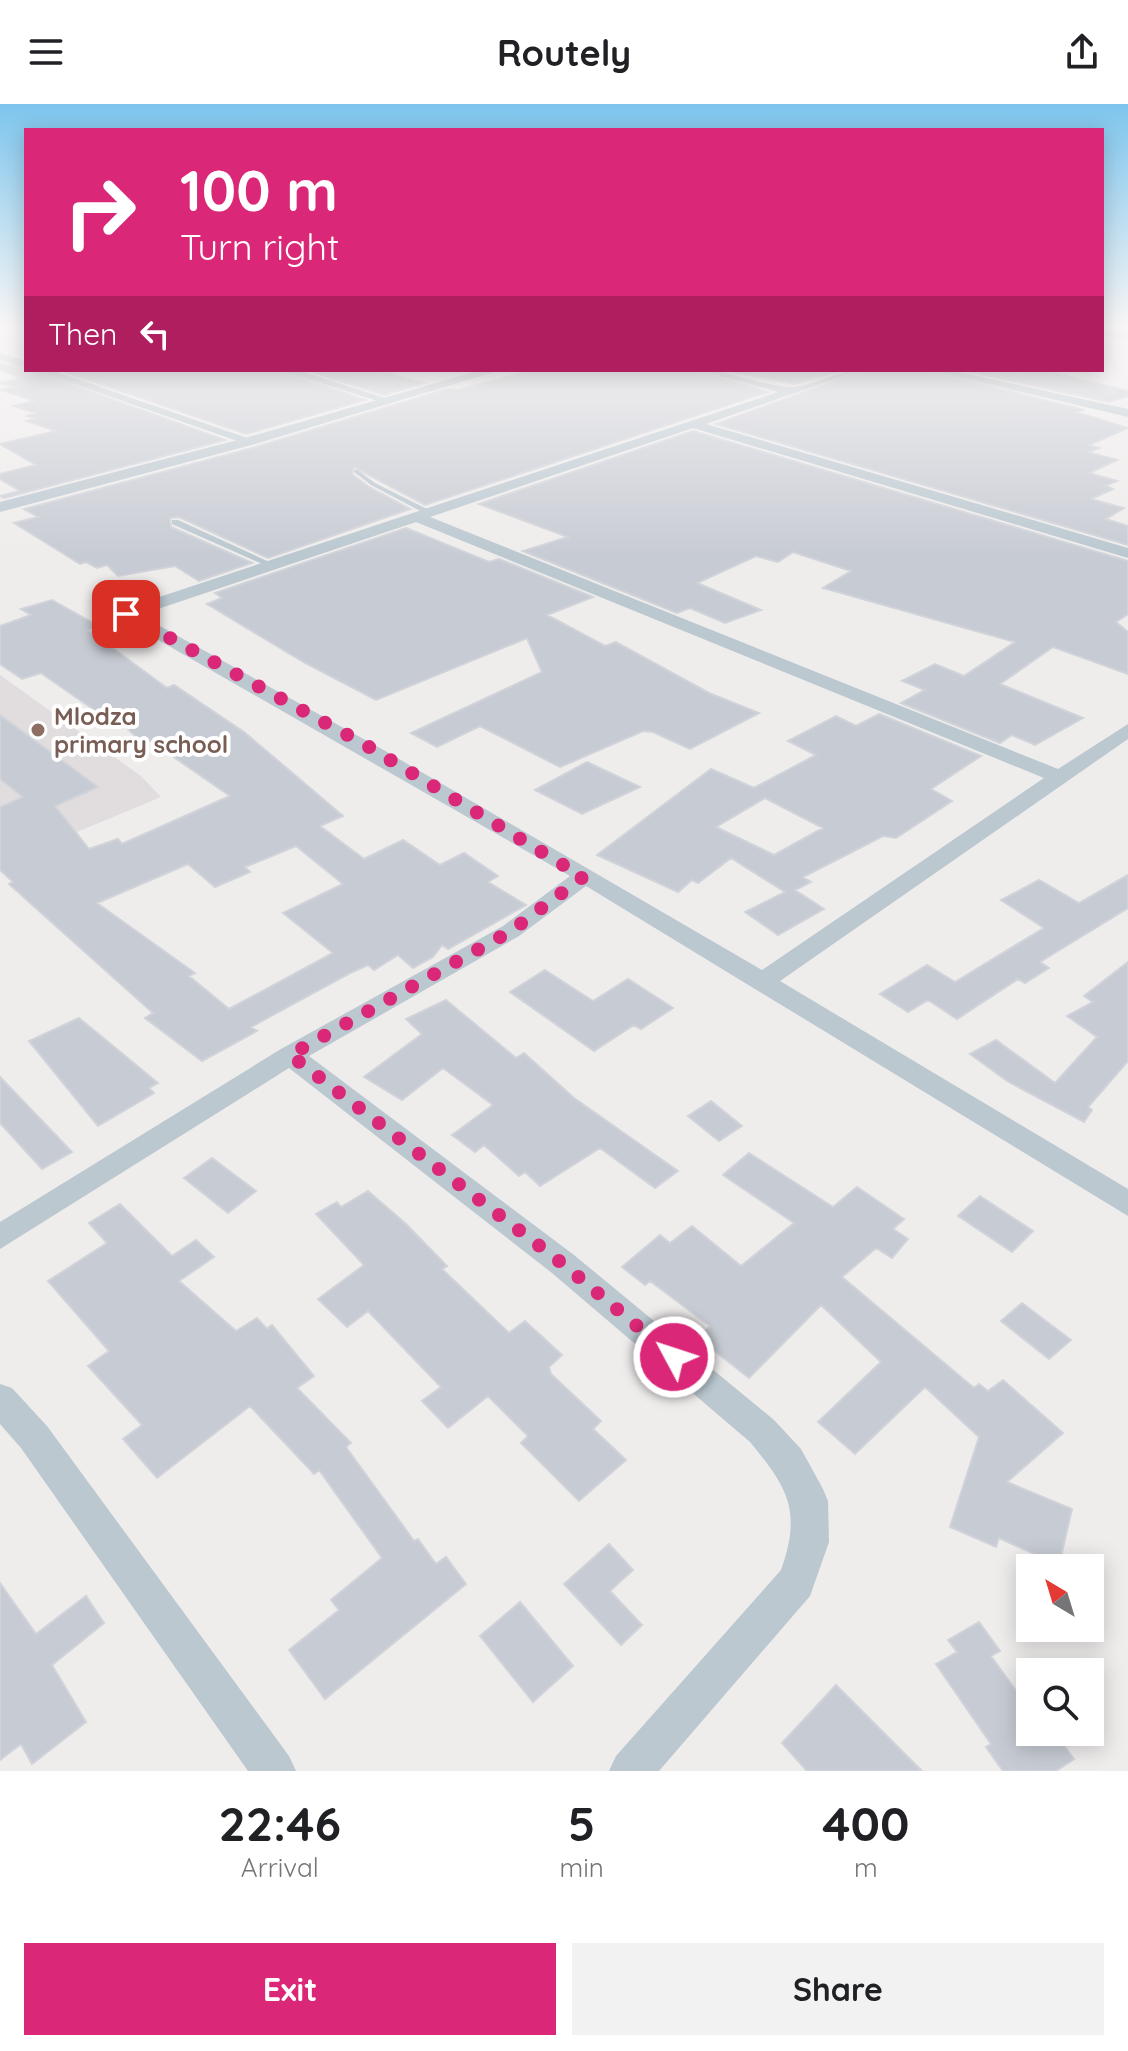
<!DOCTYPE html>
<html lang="en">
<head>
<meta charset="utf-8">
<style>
	body { margin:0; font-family:Quicksand,sans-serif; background:#f2f2f2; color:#202124; height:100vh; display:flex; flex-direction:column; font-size:30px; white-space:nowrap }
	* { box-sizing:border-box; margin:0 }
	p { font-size:26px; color:#757577 }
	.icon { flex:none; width:44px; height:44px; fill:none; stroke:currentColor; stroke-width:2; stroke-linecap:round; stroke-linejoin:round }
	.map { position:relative; height:1667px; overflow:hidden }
	.drawer { display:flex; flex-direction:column; background:#fff; flex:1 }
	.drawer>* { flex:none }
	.banner { position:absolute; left:24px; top:24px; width:1080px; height:244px; border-radius:0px; box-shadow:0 4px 20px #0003; background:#db2777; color:#fff; overflow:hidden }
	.needle { width:52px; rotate:322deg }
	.tools { position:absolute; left:1016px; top:1450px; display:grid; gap:16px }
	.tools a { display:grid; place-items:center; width:88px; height:88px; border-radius:0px; background:#fff; box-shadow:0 4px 20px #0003; font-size:40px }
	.pin { position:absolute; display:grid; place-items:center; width:68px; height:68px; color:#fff; margin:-34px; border-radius:16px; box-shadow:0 4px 12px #0006 }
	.me { position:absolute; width:88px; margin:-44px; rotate:310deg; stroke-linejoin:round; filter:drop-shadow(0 0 6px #0008) }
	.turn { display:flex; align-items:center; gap:28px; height:168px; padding:0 24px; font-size:36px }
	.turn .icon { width:104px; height:104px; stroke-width:2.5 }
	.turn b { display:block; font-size:56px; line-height:68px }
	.then { display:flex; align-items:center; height:76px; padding:0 24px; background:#0003; gap:16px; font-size:30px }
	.eta { display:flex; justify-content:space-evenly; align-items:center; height:136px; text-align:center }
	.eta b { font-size:48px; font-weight:700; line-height:56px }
	.button { display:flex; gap:16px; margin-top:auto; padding:16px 24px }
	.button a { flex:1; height:92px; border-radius:0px; background:#db2777; color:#fff; font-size:32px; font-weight:700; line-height:92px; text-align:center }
	.button a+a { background:#f2f2f2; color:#202124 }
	header { display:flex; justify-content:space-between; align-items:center; height:104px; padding:0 24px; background:#fff; font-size:36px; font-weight:700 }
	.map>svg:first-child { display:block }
</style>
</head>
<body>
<header><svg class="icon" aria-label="menu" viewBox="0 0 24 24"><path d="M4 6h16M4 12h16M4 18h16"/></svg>Routely<svg class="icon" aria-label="share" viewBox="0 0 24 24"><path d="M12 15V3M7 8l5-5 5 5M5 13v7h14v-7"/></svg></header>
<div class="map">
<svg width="1128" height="1667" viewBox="0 0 1128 1667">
	<rect width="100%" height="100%" fill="#efecec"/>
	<path fill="#e1ddde" d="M 0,571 L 141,672 L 161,693 L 0,760 Z"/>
	<path fill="#c7cbd3" stroke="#d0d3d9" stroke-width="2" fill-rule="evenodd" d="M 0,259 L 31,266 L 225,336 L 4,394 L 0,392 L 20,387 L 0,375 L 0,370 L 36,361 L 0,340 L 56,327 L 27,317 L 35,314 L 27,312 L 35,309 L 14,302 L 34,297 L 2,286 L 13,283 L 1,279 L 21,274 L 0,266 Z
		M 60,266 L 276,266 L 365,296 L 246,330 Z
		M 307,266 L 375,266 L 424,279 L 384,291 Z
		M 534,266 L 695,266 L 768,288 L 425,401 L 354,363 L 352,370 L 369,383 L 410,405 L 268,454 L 179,413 L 170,414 L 171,423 L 252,459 L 199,477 L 175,462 L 118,472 L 107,461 L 97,464 L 86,458 L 80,460 L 14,419 L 38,413 L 24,405 L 256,343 L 447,285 L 458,286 Z
		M 724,266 L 842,266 L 794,280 Z
		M 864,266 L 925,266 L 1084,306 L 1076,308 L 1128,324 L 1089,341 L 1099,344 L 1088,348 L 1117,356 L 1089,369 L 1117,377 L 1105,382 L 1113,385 L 1091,395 L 1124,404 L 1106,415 L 1128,422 L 1128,441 L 716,320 Z
		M 963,266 L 1043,266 L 1128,287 L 1128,292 L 1109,298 Z
		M 693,327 L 1128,457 L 1128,510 L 1116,518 L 1128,528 L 1128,570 L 1053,543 L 1000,580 L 1083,614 L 1035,641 L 1012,631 L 1000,639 L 901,599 L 925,586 L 902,577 L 935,560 L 964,572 L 1015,538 L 823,484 L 851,467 L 793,448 L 778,458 L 756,452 L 697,479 L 761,506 L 725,519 L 690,504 L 677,509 L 523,447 L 568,433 L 479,400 Z
		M 406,424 L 489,458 L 499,455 L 593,493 L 547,511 L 605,542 L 616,538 L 709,589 L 759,609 L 690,645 L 653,628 L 643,627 L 560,663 L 480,622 L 437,643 L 411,629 L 542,568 L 527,534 L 376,596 L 305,559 L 207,500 L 222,494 L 215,489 Z
		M 52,496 L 100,523 L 88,526 L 167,584 L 174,581 L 244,628 L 343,712 L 320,722 L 364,755 L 403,736 L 440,761 L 464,749 L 498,772 L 488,778 L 526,801 L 448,845 L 442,841 L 433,853 L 413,864 L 398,851 L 374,866 L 368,861 L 350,869 L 251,923 L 257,927 L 202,957 L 145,914 L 153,909 L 9,780 L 13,778 L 0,766 L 0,703 L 23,693 L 0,675 L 0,611 L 98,683 L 55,702 L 89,745 L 118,735 L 122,740 L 230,692 L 149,636 L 141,638 L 120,617 L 113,619 L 41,569 L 22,575 L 0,560 L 0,522 L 31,511 L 21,505 ZM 296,742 L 343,780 L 283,809 L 333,849 L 229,905 L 189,872 L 195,869 L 97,799 L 188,760 L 215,783 L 250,768 L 245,763 Z
		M 879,610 L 981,652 L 931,685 L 952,697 L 896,734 L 883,732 L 803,773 L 811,778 L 795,786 L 824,805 L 778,831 L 745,808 L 785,788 L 731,754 L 698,779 L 692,776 L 678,788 L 597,751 L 711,665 L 754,684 L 816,651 L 788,637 L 836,612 L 856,622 ZM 765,694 L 823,724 L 774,751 L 716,723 Z
		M 587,658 L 640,683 L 582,710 L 535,686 Z
		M 1128,771 L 1128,804 L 1040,858 L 1049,864 L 1025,879 L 1018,875 L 957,915 L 928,896 L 908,908 L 880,890 L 927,861 L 955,878 L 1044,824 L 1001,796 L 1039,776 L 1079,799 Z
		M 1128,858 L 1128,957 L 1088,1003 L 1092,1006 L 1084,1018 L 1007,977 L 970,950 L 996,936 L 1055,979 L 1097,933 L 1067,912 L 1093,898 L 1084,892 Z
		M 545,866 L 593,897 L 628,875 L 673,904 L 641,925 L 634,921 L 594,947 L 510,888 Z
		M 446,896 L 516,954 L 524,949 L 574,994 L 678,1067 L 655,1084 L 600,1044 L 540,1082 L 525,1068 L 519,1072 L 484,1041 L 475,1048 L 452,1031 L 493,1001 L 443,964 L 402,996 L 364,973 L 422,930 L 406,915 Z
		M 79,914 L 158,979 L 149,984 L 154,989 L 98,1022 L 29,937 Z
		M 0,973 L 72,1048 L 42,1065 L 0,1019 Z
		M 711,997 L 742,1022 L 719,1037 L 688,1012 Z
		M 749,1049 L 833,1103 L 857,1083 L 904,1115 L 893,1125 L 908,1135 L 892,1154 L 876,1144 L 842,1173 L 974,1284 L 979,1280 L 988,1287 L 1003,1276 L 1063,1329 L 1007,1378 L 1072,1405 L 1059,1461 L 999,1434 L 996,1443 L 950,1423 L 979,1333 L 925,1283 L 855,1350 L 818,1318 L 881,1258 L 821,1201 L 749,1274 L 698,1234 L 710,1222 L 650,1177 L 645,1181 L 622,1163 L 660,1131 L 670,1139 L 692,1122 L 741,1162 L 794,1119 L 723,1071 Z
		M 212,1054 L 256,1087 L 228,1109 L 184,1074 Z
		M 368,1087 L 406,1120 L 447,1162 L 442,1165 L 509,1229 L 525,1217 L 562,1251 L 549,1263 L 551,1270 L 601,1317 L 593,1325 L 626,1356 L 579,1397 L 521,1339 L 528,1332 L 488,1292 L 448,1324 L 422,1297 L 441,1283 L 368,1207 L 347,1223 L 318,1195 L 364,1161 L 316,1110 L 337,1098 L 341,1103 Z
		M 980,1092 L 1033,1127 L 1012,1148 L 958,1112 Z
		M 120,1100 L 172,1152 L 196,1136 L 214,1153 L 179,1177 L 236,1227 L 257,1214 L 267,1225 L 272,1221 L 314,1272 L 297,1284 L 351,1339 L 346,1343 L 414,1437 L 418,1435 L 436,1460 L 446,1453 L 466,1480 L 325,1595 L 289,1546 L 339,1506 L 331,1496 L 382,1454 L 319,1366 L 314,1370 L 250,1302 L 157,1374 L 123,1335 L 142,1321 L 88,1262 L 109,1247 L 48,1177 L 107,1139 L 89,1119 Z
		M 1022,1199 L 1071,1236 L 1049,1255 L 1001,1217 Z
		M 609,1440 L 633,1466 L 610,1487 L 642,1521 L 621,1541 L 564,1480 Z
		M 0,1479 L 36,1530 L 86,1492 L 104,1519 L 52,1561 L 86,1618 L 32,1660 L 21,1640 L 0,1656 Z
		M 520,1498 L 573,1562 L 533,1598 L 480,1532 Z
		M 979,1518 L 1000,1547 L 991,1552 L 1030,1606 L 1030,1628 L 1054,1628 L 1074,1655 L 1056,1667 L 1003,1667 L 986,1643 L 991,1640 L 936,1560 L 957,1548 L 948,1536 Z
		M 836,1581 L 922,1667 L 807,1667 L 782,1639 Z"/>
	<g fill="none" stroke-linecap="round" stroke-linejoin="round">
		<path fill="#bbc8d0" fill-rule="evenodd" d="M 354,366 L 358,366 L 375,379 L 431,407 L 424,409 L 371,381 L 354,368 Z
			M 172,416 L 178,416 L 276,461 L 269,463 L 172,420 Z"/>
		<path fill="#bbc8d0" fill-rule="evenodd" d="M 1102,225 L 1128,230 L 1128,236 L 1102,231 Z
			M 0,249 L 26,257 L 26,264 L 0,256 Z
			M 34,266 L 51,266 L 256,337 L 246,340 Z
			M 279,266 L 297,266 L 394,297 L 384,299 Z
			M 698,266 C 729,266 756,280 786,283 C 807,286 836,266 861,266 L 706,320 L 1128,444 L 1128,454 L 693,324 L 430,413 L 1058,665 L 1128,620 L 1128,635 L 780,877 L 1128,1085 L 1128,1112 L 586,782 L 519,832 L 309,952 L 574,1151 L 774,1316 L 801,1345 L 823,1385 L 828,1397 L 829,1438 L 810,1492 L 659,1667 L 609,1667 L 616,1652 L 781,1466 C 802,1407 788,1384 750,1338 L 552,1169 L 289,964 L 0,1145 L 0,1118 L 281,945 L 503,822 L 570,772 L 120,514 L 120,506 L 778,288 ZM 416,418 L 1044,674 L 762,866 L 387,648 L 140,511 Z
			M 928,266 L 949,266 L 1128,305 L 1128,313 Z
			M 0,1280 L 12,1284 L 47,1322 L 289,1652 L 296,1667 L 248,1667 L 21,1344 L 0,1320 Z"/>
		<path fill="#bbc8d0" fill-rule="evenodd" d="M 481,266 L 501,266 L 255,340 L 0,408 L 0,398 L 245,334 Z"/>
	</g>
	<linearGradient id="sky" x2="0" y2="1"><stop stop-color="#7dc5ed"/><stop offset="0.49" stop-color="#f8f6f6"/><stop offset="1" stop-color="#f8f6f6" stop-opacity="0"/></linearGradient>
	<rect width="1128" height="453" fill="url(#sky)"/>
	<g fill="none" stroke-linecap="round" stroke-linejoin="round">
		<path stroke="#db2777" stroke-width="14" stroke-dasharray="0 25.2" d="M 126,510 L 364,640 L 583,773 L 511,827 L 290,951 L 563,1160 L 674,1253"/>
	</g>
	<circle fill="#8d6e63" stroke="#fff" stroke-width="3" cx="38" cy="626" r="8"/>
	<g text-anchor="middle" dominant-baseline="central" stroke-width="8" stroke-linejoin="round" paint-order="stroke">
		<g font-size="24" font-weight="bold" fill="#785e54" stroke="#fff" text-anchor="start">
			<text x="54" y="612">Mlodza<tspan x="54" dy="28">primary school</tspan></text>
		</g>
	</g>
</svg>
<div class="tools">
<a><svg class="needle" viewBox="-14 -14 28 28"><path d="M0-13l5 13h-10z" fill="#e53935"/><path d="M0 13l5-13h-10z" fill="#757577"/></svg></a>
<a><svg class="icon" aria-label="search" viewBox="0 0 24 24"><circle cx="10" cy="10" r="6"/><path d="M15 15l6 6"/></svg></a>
</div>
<div class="pin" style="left:126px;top:510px;background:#d93025"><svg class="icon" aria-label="arrive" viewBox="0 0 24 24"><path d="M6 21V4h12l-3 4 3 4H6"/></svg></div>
<svg class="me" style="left:674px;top:1253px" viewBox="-20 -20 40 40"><circle r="17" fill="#db2777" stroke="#fff" stroke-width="3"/><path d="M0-11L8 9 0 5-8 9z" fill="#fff"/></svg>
<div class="banner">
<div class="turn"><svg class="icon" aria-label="right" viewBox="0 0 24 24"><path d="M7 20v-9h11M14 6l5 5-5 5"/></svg><div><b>100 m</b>Turn right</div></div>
<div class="then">Then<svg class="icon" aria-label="left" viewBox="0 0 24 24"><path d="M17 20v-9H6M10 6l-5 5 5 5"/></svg></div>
</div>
</div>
<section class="drawer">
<div class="eta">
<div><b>22:46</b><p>Arrival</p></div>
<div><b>5</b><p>min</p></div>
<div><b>400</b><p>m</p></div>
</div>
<div class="button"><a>Exit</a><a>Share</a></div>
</section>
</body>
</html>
